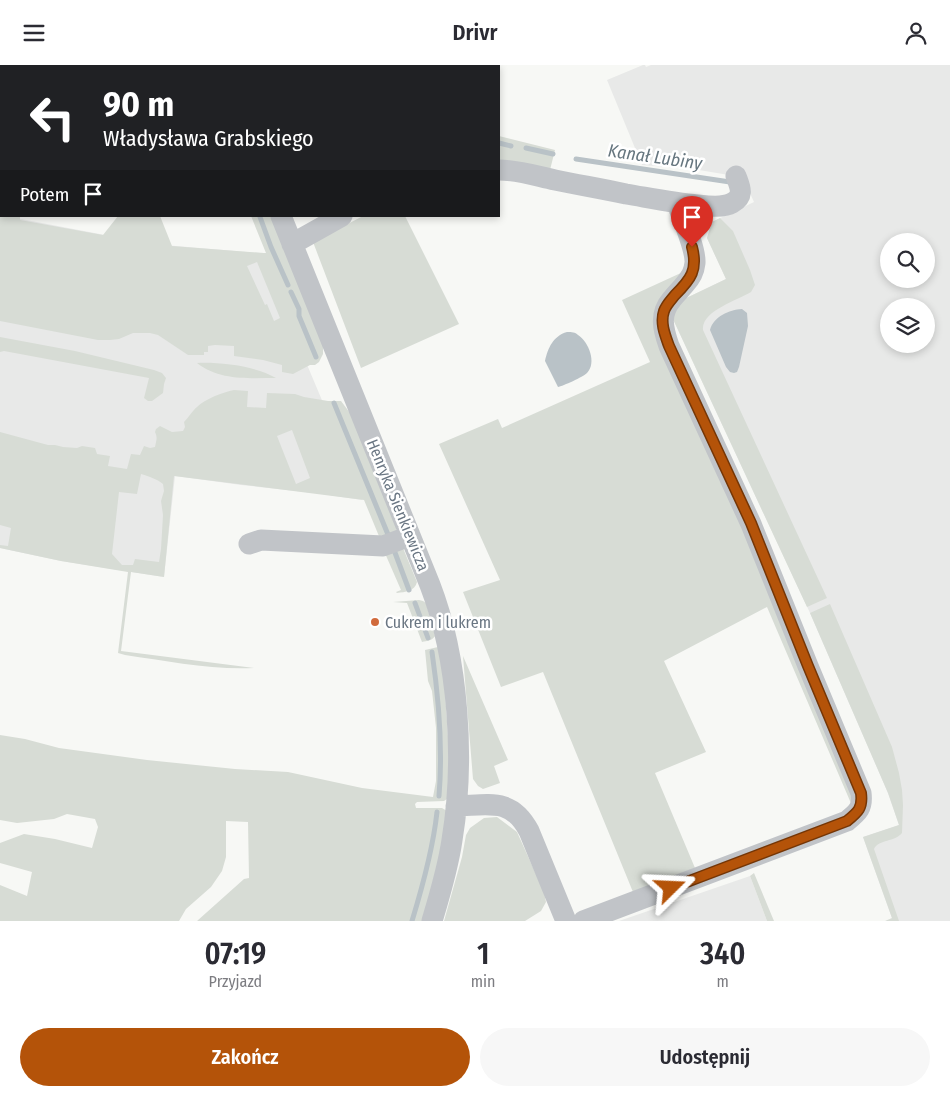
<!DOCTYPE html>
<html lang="pl">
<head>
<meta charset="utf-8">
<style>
	body { margin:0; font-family:"Fira Sans Condensed",sans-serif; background:#f7f7f7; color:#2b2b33; height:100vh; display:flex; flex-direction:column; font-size:19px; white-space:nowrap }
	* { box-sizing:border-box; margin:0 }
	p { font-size:16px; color:#7c7c81 }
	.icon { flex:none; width:28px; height:28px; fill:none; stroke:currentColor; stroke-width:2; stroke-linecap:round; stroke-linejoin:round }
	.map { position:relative; height:856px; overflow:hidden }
	.side { display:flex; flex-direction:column; background:#fff; flex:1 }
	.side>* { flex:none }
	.hud { position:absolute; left:0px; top:0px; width:500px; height:152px; box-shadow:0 2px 8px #0003; background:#202124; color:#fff; overflow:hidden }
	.fabs { position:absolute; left:880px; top:168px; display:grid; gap:10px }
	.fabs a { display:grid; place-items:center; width:55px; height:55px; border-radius:50%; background:#fff; box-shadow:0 2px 8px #0003; font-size:25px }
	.pin { position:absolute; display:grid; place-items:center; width:42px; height:42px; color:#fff; margin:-51px -21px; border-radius:50% 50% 50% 0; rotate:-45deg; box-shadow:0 0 5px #0007 }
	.pin .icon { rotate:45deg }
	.me { position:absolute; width:55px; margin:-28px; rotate:69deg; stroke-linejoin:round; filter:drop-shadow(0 0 4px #0008) }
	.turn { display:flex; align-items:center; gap:18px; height:105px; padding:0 20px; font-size:22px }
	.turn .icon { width:65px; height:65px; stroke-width:2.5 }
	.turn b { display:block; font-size:35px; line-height:42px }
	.then { display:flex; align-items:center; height:48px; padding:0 20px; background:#0003; gap:10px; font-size:19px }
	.eta { display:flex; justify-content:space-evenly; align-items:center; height:85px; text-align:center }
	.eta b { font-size:30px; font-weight:600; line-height:35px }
	.action { display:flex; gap:10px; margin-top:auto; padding:10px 20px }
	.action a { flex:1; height:58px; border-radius:30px; background:#b45309; color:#fff; font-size:20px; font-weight:600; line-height:58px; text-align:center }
	.action a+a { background:#f7f7f7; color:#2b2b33 }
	header { display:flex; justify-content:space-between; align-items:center; height:65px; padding:0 20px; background:#fff; font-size:22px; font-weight:600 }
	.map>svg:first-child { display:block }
</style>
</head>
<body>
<header><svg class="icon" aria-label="menu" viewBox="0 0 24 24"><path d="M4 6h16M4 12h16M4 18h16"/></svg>Drivr<svg class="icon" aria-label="person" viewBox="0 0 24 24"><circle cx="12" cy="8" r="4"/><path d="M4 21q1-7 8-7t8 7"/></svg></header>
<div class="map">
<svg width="950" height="856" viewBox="0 0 950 856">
	<rect width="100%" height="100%" fill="#f7f8f5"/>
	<path fill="#e8e9e8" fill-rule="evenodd" d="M 643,0 L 645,0 L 646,2 L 651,0 L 950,0 L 950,856 L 893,856 L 863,772 L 899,760 L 888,728 L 810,548 L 672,252 L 678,237 L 726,214 L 707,173 L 712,157 L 754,137 L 743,113 L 729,110 L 693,104 L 642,100 L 607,15 ZM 889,176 L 926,176 L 926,214 L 889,214 ZM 889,241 L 926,241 L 926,279 L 889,279 Z
		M 0,150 L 152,179 L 260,188 L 324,340 L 362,435 L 315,428 L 241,420 L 175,411 L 164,512 L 61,496 L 0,483 Z
		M 750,811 L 767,856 L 619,856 Z"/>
	<path fill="#d7dcd5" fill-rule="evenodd" d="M 0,0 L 82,0 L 82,1 L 1,1 L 1,151 L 20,151 L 20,155 L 103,170 L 118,151 L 160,151 L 172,181 L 264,188 L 266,188 L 251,151 L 270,151 L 273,154 L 323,278 L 323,289 L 319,297 L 315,300 L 310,300 L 293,309 L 282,307 L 282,300 L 263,295 L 234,291 L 234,281 L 215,280 L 208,281 L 208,287 L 204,287 L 204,290 L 188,290 L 158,270 L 150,268 L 133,268 L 119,274 L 110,275 L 98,275 L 0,256 ZM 257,197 L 280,253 L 274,256 L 267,239 L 265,240 L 247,201 Z
		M 499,71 L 555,85 L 550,105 L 499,97 Z
		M 363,151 L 405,151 L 459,259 L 361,303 L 313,177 Z
		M 720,153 L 733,166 L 750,205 L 755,220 L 751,227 C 738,235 701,246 703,265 L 827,533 L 807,542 L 672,252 L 678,237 L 726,214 L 707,173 L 712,157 Z
		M 683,207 L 658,245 L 859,731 L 853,743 L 767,542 L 664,596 L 706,687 L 655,708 L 695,803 L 633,827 L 543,607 L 501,622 L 463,527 L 500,515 L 439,379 L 498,354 L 502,363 L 650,297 L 622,235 Z
		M 0,272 L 75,286 L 154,305 L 162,308 L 166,313 L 164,319 L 163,328 L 152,336 L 148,336 L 144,333 L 149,313 L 4,286 L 0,287 Z
		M 197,298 C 221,297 255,301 276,313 C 249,313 220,316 197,298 Z
		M 234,325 L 248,326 L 247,342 L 266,343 L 267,328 L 295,329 L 304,332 L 328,336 L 341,336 L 350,348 L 397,460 L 396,467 L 381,476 L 364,435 L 174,411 L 164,512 L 131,507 L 121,586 L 254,603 C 211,605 167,596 125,590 L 118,588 L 128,507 L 61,496 L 0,483 L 0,480 L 8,481 L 11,463 L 0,460 L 0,367 L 48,380 L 55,380 L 63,382 L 77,383 L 82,381 L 95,383 L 97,389 L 110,391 L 108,401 L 127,404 L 131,389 L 140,390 L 144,381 L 150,383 L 155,382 C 156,376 158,373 155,367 L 156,364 L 160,361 L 172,367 L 183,366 L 185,362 L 184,357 C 189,352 193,345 197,342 C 205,334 223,327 234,325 ZM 292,365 L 310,413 L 296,419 L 277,371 ZM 141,409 C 148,411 157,414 163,419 L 164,426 L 161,436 L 163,450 L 161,484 L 159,497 L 135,494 L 133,500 L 122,500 L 112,489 L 119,427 L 137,429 Z
		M 403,483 L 417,517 C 415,526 405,527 397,528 L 396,527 L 401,525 L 384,486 Z
		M 419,535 L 423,536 L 426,538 L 435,571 C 433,575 427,576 422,577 L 407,538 L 393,537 Z
		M 830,539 L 892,682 L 899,708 L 902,725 L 903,740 L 902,768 C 895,777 879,774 874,784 L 899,856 L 885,856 L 892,853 L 863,772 L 899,760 L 888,728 L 810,548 Z
		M 438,582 L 443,598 L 450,700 L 447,734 L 444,736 L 417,737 L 415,739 L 416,743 L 442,743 L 447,746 L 446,765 L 423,856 L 197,856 L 244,814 L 249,813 L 248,757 L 226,756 L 226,792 L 222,806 L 211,822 L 186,844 L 179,856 L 0,856 L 0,820 L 27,831 L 32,807 L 0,798 L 0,778 L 24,769 L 55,774 L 92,783 L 98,762 L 95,754 L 67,749 L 54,754 L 17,758 L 0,755 L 0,670 L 25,674 L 59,683 L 147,695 L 235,704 L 288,707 L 362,723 L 433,732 L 436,716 L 436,663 L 432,626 L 428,616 L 425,585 Z
		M 463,591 L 508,695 L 494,701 L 500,718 L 483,724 L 478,721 L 473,714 Z
		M 497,752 L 517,767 L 544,827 L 546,837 L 541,846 L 525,856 L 444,856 L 462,792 L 466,770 L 470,763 L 484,753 Z
		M 754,808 L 774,856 L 767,856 L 750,811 Z"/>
	<path fill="#b9c2c7" d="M 742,244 L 747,248 L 748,261 L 739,302 L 737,307 L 734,308 L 730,307 L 726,302 L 710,265 C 714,251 729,245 742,244 Z
		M 567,267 C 572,267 575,267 578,270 C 589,277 597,298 587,308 C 583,312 563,321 558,322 L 545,296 C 548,283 553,271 567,267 Z"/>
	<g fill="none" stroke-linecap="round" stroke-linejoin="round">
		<path stroke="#b9c2c7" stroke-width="5" d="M 199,0 L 199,1
			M 383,0 L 384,1
			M 499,78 L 511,81
			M 526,83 L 553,89
			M 576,94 L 730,117
			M 260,152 L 271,182 L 288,220
			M 291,227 L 299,244 L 299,251 L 316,292
			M 334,338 L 389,472
			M 394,485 L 409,525
			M 415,538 L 428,573
			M 432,587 C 439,635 443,683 439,731
			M 412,856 C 423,820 433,784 437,747"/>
		<path stroke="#c1c4c8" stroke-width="21" d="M 87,0 L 87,1
			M 220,0 L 221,1
			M 499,105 C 518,105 536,111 555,115 C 579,120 603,124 626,129 C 650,133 674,138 698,140 C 708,141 723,143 732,138 C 745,131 740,122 736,111
			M 281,151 L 430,520 C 459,595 465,696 452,775 C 448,803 440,829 432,856
			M 292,179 L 342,151
			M 249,479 L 261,475 L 383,481 L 410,471
			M 456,741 C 489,740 511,732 529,766 L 566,856
			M 583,856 L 847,756 C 858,747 863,743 861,728 L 808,601 L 751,459 L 669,281 C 663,264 659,249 672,234 C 676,229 681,224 685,219 C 691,212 694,207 695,198 C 696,184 682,153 677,138"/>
	</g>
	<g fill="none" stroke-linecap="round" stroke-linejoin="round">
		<defs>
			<path id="route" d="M 671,823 L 847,756 C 858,747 863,743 861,728 L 808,601 L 751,458 L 669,281 C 665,270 660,258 664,246 C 666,240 671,235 675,230 C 691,214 698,205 692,182"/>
		</defs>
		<use href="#route" stroke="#753606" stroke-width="12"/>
		<use href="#route" stroke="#b45309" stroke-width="9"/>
	</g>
	<circle fill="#d16b3c" stroke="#fff" stroke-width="2" cx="375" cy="557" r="5"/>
	<g text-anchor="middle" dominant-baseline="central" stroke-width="5" stroke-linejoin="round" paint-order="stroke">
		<g font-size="16" fill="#6a7683" stroke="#fff">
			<text transform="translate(398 440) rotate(68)">Henryka Sienkiewicza</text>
		</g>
		<g font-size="16" fill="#6a7683" stroke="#fff" text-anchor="start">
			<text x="385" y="557">Cukrem i lukrem</text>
		</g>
		<g font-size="18" font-style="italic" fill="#66767f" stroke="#fff">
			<text transform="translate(655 92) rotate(8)">Kanał Lubiny</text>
		</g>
	</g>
</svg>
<div class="fabs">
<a><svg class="icon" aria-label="search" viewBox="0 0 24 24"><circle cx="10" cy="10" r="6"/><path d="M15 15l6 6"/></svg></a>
<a><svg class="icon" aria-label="layers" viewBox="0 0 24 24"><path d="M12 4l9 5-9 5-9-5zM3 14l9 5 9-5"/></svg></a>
</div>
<div class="pin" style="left:692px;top:182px;background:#d93025"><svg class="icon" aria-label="arrive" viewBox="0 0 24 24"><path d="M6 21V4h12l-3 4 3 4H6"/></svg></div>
<svg class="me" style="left:671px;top:823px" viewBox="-20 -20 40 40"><path d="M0-17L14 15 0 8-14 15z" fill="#b45309" stroke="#fff" stroke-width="4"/></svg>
<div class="hud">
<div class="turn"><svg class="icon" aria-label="left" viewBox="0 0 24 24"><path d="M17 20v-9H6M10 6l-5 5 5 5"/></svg><div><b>90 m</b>Władysława Grabskiego</div></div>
<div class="then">Potem<svg class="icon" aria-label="arrive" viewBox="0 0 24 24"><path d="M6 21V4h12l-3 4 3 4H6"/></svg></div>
</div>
</div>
<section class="side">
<div class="eta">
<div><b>07:19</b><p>Przyjazd</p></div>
<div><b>1</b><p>min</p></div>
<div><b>340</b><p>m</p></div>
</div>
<div class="action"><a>Zakończ</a><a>Udostępnij</a></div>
</section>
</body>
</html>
